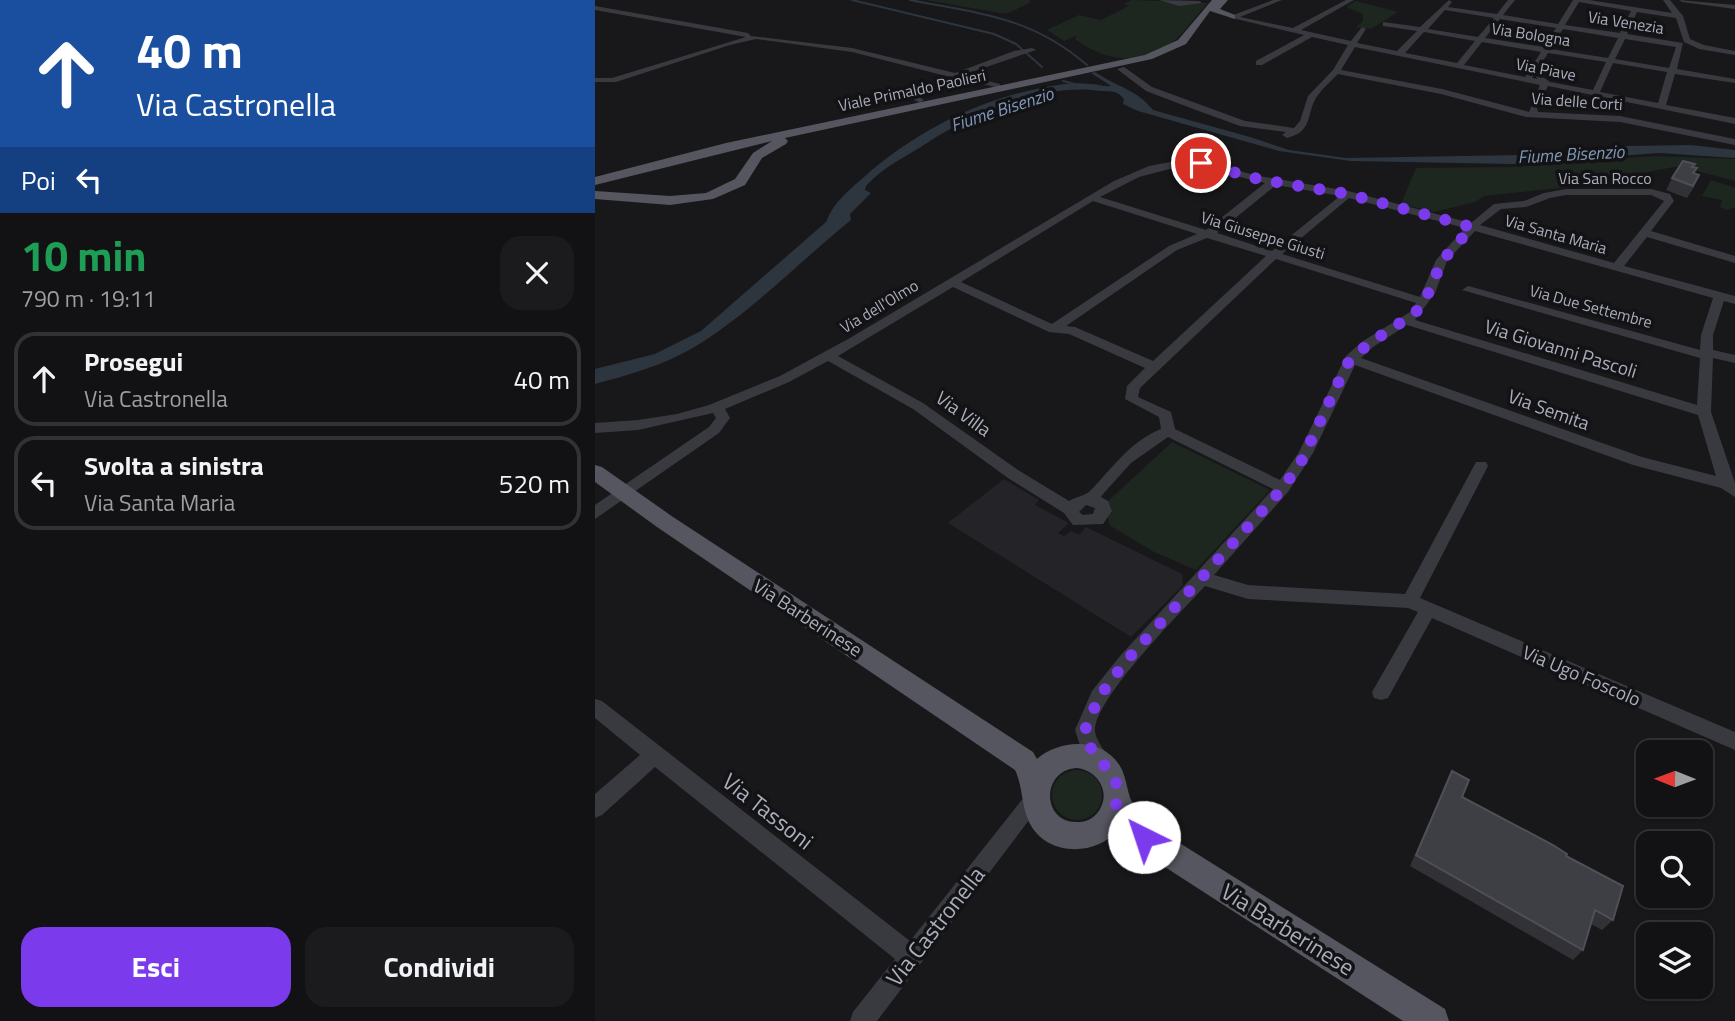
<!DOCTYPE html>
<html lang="it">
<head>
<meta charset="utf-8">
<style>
	body { margin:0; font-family:"Titillium Web",sans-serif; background:#1b1b1d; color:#f1f3f6; height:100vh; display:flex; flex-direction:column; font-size:26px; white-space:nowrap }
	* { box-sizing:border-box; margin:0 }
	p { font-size:23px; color:#9c9ea0 }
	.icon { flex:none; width:38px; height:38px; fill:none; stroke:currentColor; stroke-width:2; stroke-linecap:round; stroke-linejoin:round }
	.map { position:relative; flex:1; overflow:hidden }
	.drawer { display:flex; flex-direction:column; background:#121214; width:595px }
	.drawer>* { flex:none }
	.top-card { background:#1a4fa0; color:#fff; overflow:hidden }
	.needle { width:46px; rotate:271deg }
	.controls { position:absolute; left:1041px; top:740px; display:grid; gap:14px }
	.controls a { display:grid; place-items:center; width:77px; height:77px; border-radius:14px; background:#121214; box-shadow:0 2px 5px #0004,0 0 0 2px #313234; font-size:35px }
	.pin { position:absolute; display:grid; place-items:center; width:60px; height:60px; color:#fff; margin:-30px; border:4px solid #fff; border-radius:50%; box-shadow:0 2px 7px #0007 }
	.me { position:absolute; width:77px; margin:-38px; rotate:319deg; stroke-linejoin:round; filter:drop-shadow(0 0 5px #0008) }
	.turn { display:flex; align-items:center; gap:24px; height:147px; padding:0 21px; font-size:32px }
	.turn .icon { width:91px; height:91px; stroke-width:2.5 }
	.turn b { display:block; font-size:49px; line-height:60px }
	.then { display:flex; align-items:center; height:66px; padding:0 21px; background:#0003; gap:14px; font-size:26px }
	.round { display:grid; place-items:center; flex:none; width:74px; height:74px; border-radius:21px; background:#1b1b1d }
	.overview { display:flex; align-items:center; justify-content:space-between; height:119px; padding:0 21px }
	h1 { font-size:42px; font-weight:700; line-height:52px; color:#1e9e55 }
	.primary-button { display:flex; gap:14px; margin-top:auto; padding:14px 21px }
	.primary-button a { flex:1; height:80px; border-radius:21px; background:#7c3aed; color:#fff; font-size:28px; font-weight:700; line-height:80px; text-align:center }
	.primary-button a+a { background:#1b1b1d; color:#f1f3f6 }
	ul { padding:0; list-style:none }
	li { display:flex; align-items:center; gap:21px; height:94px; margin:0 14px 10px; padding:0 7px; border:4px solid #313234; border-radius:21px }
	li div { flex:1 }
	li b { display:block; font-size:26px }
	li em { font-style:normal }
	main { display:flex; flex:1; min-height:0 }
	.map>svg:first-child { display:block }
</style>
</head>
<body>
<main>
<section class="drawer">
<div class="top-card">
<div class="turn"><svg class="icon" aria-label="ahead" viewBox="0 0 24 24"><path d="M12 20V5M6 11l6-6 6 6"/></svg><div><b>40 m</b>Via Castronella</div></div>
<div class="then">Poi<svg class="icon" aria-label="left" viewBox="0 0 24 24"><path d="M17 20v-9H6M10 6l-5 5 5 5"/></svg></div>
</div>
<div class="overview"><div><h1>10 min</h1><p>790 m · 19:11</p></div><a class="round"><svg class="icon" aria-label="close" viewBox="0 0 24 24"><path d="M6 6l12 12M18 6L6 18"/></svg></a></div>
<ul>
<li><svg class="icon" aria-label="ahead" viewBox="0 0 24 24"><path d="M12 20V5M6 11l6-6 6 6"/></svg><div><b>Prosegui</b><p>Via Castronella</p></div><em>40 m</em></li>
<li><svg class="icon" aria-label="left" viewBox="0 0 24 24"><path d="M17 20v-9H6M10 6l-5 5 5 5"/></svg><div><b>Svolta a sinistra</b><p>Via Santa Maria</p></div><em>520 m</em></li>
</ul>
<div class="primary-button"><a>Esci</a><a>Condividi</a></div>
</section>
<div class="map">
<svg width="1140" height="1021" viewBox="0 0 1140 1021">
	<rect width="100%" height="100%" fill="#18181a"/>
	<path fill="#242428" d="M 409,479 L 444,500 L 440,505 L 474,523 L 463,533 L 469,536 L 476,531 L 484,535 L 491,527 L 587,574 L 588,585 L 536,637 L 353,523 Z"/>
	<path fill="#1e2620" d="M 331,0 L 435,0 L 435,3 L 411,14 Z
		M 537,0 L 613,3 C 602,14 592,30 580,40 C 550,67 510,62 480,39 L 482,37 L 480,36 L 469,41 L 452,30 L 484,15 L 506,20 L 534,6 L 529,4 Z
		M 761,1 L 803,12 L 776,29 L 761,27 L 768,21 L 768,14 L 751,7 Z
		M 1059,156 L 1140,159 L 1140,181 L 1084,166 L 975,187 L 889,196 L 880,202 L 839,212 L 806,204 L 821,168 L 917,167 Z
		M 1116,180 L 1140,188 L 1140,207 L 1133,210 L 1125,207 L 1127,200 L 1107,196 Z
		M 577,442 L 675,490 L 601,570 L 559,552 L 514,525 L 512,502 Z
		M457 795a25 25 0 1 1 50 0a25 25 0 1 1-50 0Z"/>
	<path fill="#2d353f" d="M 500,72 C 524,88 541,89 558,110 L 655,137 L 694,150 L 751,158 L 927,155 L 1032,146 L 1096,145 L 1140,150 L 1140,158 L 1064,153 L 917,164 L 756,161 L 684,151 L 543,111 L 528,104 L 529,99 C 521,90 518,92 506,91 C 451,82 378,112 332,143 C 311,157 289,166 271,186 L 270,190 L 276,193 L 255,214 L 256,220 C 203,263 155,314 96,349 C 66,366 33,375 0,384 L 0,369 L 60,354 L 106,331 L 231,222 C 238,203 254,190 269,177 C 319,133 380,101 446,88 C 461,85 479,82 495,84 C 502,84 508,87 516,86 L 496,73 Z"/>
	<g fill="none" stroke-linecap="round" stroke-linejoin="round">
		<path stroke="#2d353f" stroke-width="2" d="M 257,0 L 399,34 L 421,44 L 447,67
			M 315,0 C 385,14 435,16 492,65
			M 468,81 L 483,85"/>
		<path fill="#393940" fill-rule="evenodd" d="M 564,0 L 604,1 L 607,3 L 584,6 Z
			M 678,0 L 687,0 L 645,17 L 698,28 L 751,0 L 759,0 L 706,30 L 756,41 L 767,27 L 771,29 L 762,43 L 802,51 L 822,31 L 788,26 L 788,22 L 825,27 L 854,0 L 857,2 L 853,7 L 902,14 L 913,0 L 920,0 L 908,15 L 963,24 L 978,0 L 994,0 L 1077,13 L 1068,0 L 1075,0 L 1088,16 L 1095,39 L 1109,45 L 1140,51 L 1140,55 L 1104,49 L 1089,42 L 1081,18 L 1042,12 L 1032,34 L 1088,43 L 1082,69 L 1140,79 L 1140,83 L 1080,74 L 1071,105 L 1140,118 L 1140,124 L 953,86 L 942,108 L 943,112 L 1025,116 L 1140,139 L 1140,145 L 1025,122 L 931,117 L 846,94 L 743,74 C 736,81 729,87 723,95 C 710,112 720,131 692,138 L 687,135 L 691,132 L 645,126 L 601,110 L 551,91 L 522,69 L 529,67 L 557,87 L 650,121 L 699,128 L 705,121 L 713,96 L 738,70 L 753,45 L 717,37 L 667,65 L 661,65 L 661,61 L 709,35 L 633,17 ZM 984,2 L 1036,11 L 1025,33 L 970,25 ZM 850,10 L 899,18 L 883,37 L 833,29 ZM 905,19 L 961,28 L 949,47 L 890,38 ZM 968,29 L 1023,38 L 1013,58 L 955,49 ZM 829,32 L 880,41 L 862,63 L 810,53 ZM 1030,39 L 1081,47 L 1074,68 L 1020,59 ZM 887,42 L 946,52 L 930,77 L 869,65 ZM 760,47 L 945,85 L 934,112 L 931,111 L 847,89 L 746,70 ZM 953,53 L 1011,62 L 998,90 L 955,82 L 945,75 L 941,77 L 943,79 L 937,78 ZM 1018,63 L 1072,72 L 1063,103 L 1005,92 Z
			M 1084,0 L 1140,5 L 1140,9 L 1087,2 Z
			M 0,6 L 153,33 L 156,36 L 257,48 L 360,73 L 419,51 L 437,48 L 441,50 L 368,75 L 405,84 L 405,88 L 365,79 L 318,93 L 329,100 L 325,103 L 307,93 L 355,77 L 257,52 L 161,39 L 135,45 L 21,82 L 0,82 L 0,78 L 17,78 L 151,37 L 0,10 Z
			M 586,160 L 608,162 L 664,176 L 753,191 L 876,223 L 899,204 L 929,201 L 949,193 L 971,189 L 1056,189 L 1075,194 L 1079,201 L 1056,231 L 1140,256 L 1140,263 L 1052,237 L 1029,266 L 1140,296 L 1140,304 L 1129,301 L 1118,335 L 1118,350 L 1140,355 L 1140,363 L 1118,358 L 1116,412 L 1140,483 L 1140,497 L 1126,488 L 1038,465 L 760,365 L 718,453 L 693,492 L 619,575 L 653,585 L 810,594 L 881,462 L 891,462 L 893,466 L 825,598 L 1140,732 L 1140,750 L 837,618 L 793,698 L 786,700 L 779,698 L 777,692 L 823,612 L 813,608 L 653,599 L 610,586 C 587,611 497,701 500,732 C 502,743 511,751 515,761 L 512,768 L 505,770 C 489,764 485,745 480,730 L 497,691 L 525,656 L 678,489 L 573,437 L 536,463 L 508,494 L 506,497 L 513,501 L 517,511 L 508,524 L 478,525 L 469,513 L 413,478 L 318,409 L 233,361 L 194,382 L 130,409 L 135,418 L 124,433 L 0,519 L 0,505 L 114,427 L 121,418 L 118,413 L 43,430 L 0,433 L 0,423 L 43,420 L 82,414 L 114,405 L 185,376 L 255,338 L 519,181 L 554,166 ZM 586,166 L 608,168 L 670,183 L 611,230 L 505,197 L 544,177 ZM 681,185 L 745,196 L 677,251 L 622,233 ZM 971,195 L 1056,195 L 1069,201 L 1019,263 L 885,225 L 906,209 L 931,207 L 955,198 ZM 754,198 L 870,228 L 841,260 L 825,297 L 687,254 ZM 498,201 L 602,234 L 574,246 L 457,324 L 366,282 ZM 880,231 L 1118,298 L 1106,335 L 1105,350 L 877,287 L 873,286 L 867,290 L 1105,358 L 1102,405 L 820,320 L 840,293 L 852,261 ZM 612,238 L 671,256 L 558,361 L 480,327 L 471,326 L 582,250 ZM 681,259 L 821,303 L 815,312 L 768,341 L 751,356 L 704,452 L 685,480 L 580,429 L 576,412 L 543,397 L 545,388 ZM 358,287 L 454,332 L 474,334 L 550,368 L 532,386 L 530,399 L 564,417 L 566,429 C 534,442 517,469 494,492 C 489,496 480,497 474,501 L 423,470 L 328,403 L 243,356 ZM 812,325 L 1103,415 L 1121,476 L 1047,457 L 766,358 L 778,347 ZM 491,505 L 500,508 L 498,514 L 488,515 L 484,512 Z
			M 0,699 L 7,701 L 315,941 L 433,792 L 440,789 L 447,792 L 450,799 L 282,1021 L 255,1021 L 258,1012 L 300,959 L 60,767 L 7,815 L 0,818 L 0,794 L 45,755 L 0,718 Z"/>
		<path fill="#55565f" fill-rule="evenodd" d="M 617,0 L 633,0 L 625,9 L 640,15 L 640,19 L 615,11 L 591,44 L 557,59 L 190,138 L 193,141 L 191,144 L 167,158 L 150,185 L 118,199 L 75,205 L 0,199 L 0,191 L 75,196 L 111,193 L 140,179 L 158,153 L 177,141 L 0,185 L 0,177 L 131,143 L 550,55 L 583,40 Z
			M 0,465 L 7,467 L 78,517 L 438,752 L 442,759 C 465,739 507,737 525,766 C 532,778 532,793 537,802 C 542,811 552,819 559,827 L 850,1009 L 854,1021 L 808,1021 L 539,847 L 524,829 C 501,857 451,857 434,822 C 426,804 428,787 420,770 L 62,527 L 0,482 ZM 481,768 C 500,769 515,789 506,807 C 502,816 493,822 484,822 C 447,825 445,771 481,768 Z"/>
	</g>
	<path fill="#313136" d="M 1098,167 L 1102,168 L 1099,174 L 1099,187 L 1092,198 L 1071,190 L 1077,178 Z
		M 857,771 L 867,797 L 971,856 L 1018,920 L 1007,930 L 996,924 L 988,950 L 978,960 L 815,866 Z"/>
	<path fill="#3e3f44" stroke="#4f5057" stroke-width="2" d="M 1088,161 L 1100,164 L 1097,167 L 1102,168 L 1098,173 L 1104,175 L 1098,186 L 1077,178 Z
		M 857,771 L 874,780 L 867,797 L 958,845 L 972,854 L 971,856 L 1028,886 L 1018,920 L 1000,910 L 988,950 L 821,855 Z"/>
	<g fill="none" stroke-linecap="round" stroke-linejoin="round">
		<path stroke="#7c3aed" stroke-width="12" stroke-dasharray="0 21.6" d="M 549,837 L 521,805 L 523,792 L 520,779 L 495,747 L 490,730 L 504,697 L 531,661 L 688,488 L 707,460 L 752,364 L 773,344 L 819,314 L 829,303 L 847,261 L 877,227 L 753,194 L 663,179 L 606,163"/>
	</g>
	<g text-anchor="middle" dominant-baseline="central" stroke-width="7" stroke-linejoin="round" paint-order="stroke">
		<g font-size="16" fill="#aaadbb" stroke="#131316">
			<text transform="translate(1031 22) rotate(9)">Via Venezia</text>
			<text transform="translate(936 34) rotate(9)">Via Bologna</text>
			<text transform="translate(951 69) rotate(11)">Via Piave</text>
			<text transform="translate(317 90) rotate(-12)">Viale Primaldo Paolieri</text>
			<text transform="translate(982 101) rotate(4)">Via delle Corti</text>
			<text x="1010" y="178">Via San Rocco</text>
			<text transform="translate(961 234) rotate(16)">Via Santa Maria</text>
			<text transform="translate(668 235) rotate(17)">Via Giuseppe Giusti</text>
			<text transform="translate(284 306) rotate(-31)">Via dell'Olmo</text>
			<text transform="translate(996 306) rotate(15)">Via Due Settembre</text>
		</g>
		<g font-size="18" font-style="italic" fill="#7f97b7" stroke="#131316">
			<text transform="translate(407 109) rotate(-18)">Fiume Bisenzio</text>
			<text transform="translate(976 154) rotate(-3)">Fiume Bisenzio</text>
		</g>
		<g font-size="19" fill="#aaadbb" stroke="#131316">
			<text transform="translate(966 348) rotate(17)">Via Giovanni Pascoli</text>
			<text transform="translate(954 409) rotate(20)">Via Semita</text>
			<text transform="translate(369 413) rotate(36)">Via Villa</text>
			<text transform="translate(213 617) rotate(33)">Via Barberinese</text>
			<text transform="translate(987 675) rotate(23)">Via Ugo Foscolo</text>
		</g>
		<g font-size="23" fill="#aaadbb" stroke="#131316">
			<text transform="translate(173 811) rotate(38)">Via Tassoni</text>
			<text transform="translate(340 926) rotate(-52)">Via Castronella</text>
			<text transform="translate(693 929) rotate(32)">Via Barberinese</text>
		</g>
	</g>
</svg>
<div class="controls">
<a><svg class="needle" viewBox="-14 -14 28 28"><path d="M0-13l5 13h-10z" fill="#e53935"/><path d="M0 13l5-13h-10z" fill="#9c9ea0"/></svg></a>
<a><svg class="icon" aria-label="search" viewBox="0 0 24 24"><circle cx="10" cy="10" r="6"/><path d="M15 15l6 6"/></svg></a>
<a><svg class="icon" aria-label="layers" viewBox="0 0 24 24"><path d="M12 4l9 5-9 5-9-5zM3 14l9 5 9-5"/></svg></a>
</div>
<div class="pin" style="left:606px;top:163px;background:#d93025"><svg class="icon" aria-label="arrive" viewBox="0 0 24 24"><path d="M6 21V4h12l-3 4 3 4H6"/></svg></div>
<svg class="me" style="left:549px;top:837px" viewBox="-20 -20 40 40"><circle r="19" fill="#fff"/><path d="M0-13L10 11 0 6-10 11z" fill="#7c3aed"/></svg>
</div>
</main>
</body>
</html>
